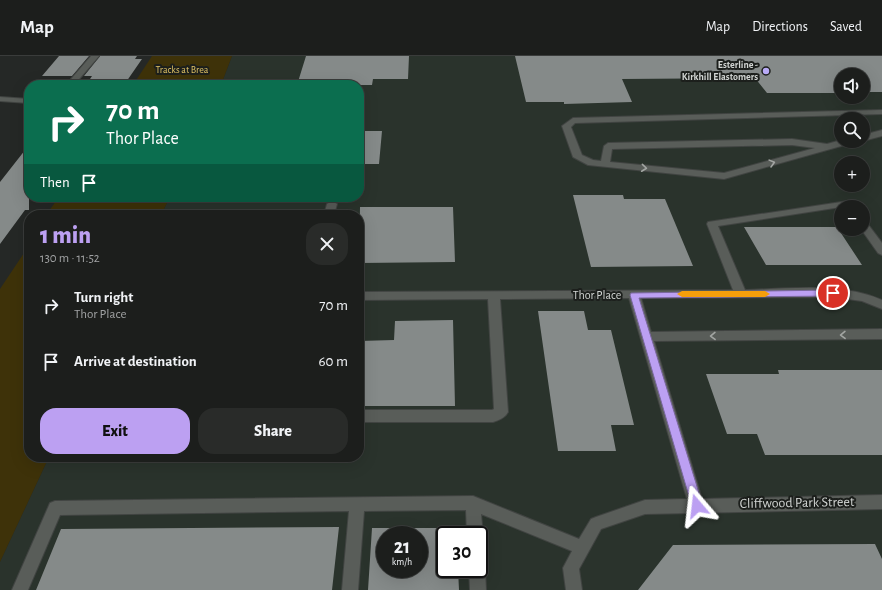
<!DOCTYPE html>
<html lang="en">
<head>
<meta charset="utf-8">
<style>
	body { margin:0; font-family:"Alegreya Sans",sans-serif; background:#292b29; color:#f1f3f6; height:100vh; display:flex; flex-direction:column; font-size:15px; white-space:nowrap }
	* { box-sizing:border-box; margin:0 }
	p { font-size:13px; color:#a0a2a3 }
	.icon { flex:none; width:22px; height:22px; fill:none; stroke:currentColor; stroke-width:2; stroke-linecap:round; stroke-linejoin:round }
	.map { position:relative; flex:1; overflow:hidden }
	.drawer { position:absolute; left:24px; top:154px; width:340px; height:252px; display:flex; flex-direction:column; background:#1c1e1c; border-radius:16px; box-shadow:0 4px 16px #0002,0 0 0 1px #3a3c3b }
	.drawer>* { flex:none }
	.guide { position:absolute; left:24px; top:24px; width:340px; height:122px; border-radius:16px; box-shadow:0 4px 16px #0002,0 0 0 1px #3a3c3b; background:#0b6e4f; color:#fff; overflow:hidden }
	.fabs { position:absolute; left:834px; top:12px; display:grid; gap:8px }
	.fabs a { display:grid; place-items:center; width:36px; height:36px; border-radius:50%; background:#1c1e1c; box-shadow:0 4px 16px #0002,0 0 0 1px #3a3c3b; font-size:20px }
	.speed { position:absolute; left:376px; top:470px; display:flex; gap:8px; font-size:20px; font-weight:700; text-align:center }
	.speed>* { display:grid; place-content:center; width:52px; height:52px; border-radius:50%; background:#1c1e1c; box-shadow:0 4px 16px #0002,0 0 0 1px #3a3c3b; line-height:1 }
	.speed small { font-size:10px; font-weight:400 }
	.speed .limit { border:2px solid #111; border-radius:6px; background:#fff; color:#111 }
	.pin { position:absolute; display:grid; place-items:center; width:34px; height:34px; color:#fff; margin:-17px; border:2px solid #fff; border-radius:50%; box-shadow:0 1px 4px #0007 }
	.me { position:absolute; width:44px; margin:-22px; rotate:343deg; stroke-linejoin:round; filter:drop-shadow(0 0 3px #0008) }
	.turn { display:flex; align-items:center; gap:14px; height:84px; padding:0 16px; font-size:18px }
	.turn .icon { width:52px; height:52px; stroke-width:2.5 }
	.turn b { display:block; font-size:28px; line-height:34px }
	.then { display:flex; align-items:center; height:38px; padding:0 16px; background:#0003; gap:8px; font-size:15px }
	.round { display:grid; place-items:center; flex:none; width:42px; height:42px; border-radius:16px; background:#292b29 }
	.overview { display:flex; align-items:center; justify-content:space-between; height:68px; padding:0 16px }
	h1 { font-size:24px; font-weight:800; line-height:30px; color:#bca0f2 }
	.button { display:flex; gap:8px; margin-top:auto; padding:8px 16px }
	.button a { flex:1; height:46px; border-radius:16px; background:#bca0f2; color:#111; font-size:16px; font-weight:800; line-height:46px; text-align:center }
	.button a+a { background:#292b29; color:#f1f3f6 }
	ul { padding:0; list-style:none }
	li { display:flex; align-items:center; gap:12px; height:56px; padding:0 16px }
	li div { flex:1 }
	li b { display:block; font-size:15px }
	li em { font-style:normal }
	header { display:flex; align-items:center; gap:24px; box-sizing:border-box; height:56px; padding:0 20px; background:#1c1e1c; border-bottom:1px solid #3a3c3b }
	header strong { font-size:19px }
	nav { display:flex; gap:22px; margin-inline-start:auto; font-size:14px }
	.map>svg:first-child { display:block }
</style>
</head>
<body>
<header>
<strong>Map</strong>
<nav><a>Map</a><a>Directions</a><a>Saved</a></nav>
</header>
<div class="map">
<svg width="882" height="534" viewBox="0 0 882 534">
	<rect width="100%" height="100%" fill="#252826"/>
	<path fill="#2a332c" fill-rule="evenodd" d="M 232,0 L 882,0 L 882,534 L 0,534 L 0,506 L 49,401 L 359,401 L 359,159 L 161,159 L 170,141 L 359,141 L 359,29 L 221,29 ZM 841,19 L 863,19 L 863,41 L 841,41 ZM 841,63 L 863,63 L 863,85 L 841,85 ZM 841,107 L 863,107 L 863,129 L 841,129 ZM 841,151 L 863,151 L 863,173 L 841,173 ZM 385,479 L 419,479 L 419,513 L 385,513 ZM 445,479 L 479,479 L 479,513 L 445,513 Z"/>
	<path fill="#3e3209" d="M 152,0 L 232,0 L 221,29 L 133,29 Z
		M 59,141 L 170,141 L 161,159 L 46,159 Z
		M 29,185 L 29,401 L 49,401 L 0,506 L 0,233 L 28,191 L 27,188 Z"/>
	<path fill="#858a89" fill-rule="evenodd" d="M 59,0 L 89,0 L 72,20 L 42,20 Z
		M 100,0 L 137,0 L 135,3 L 142,3 L 124,29 L 86,29 L 92,20 L 84,20 Z
		M 306,0 L 409,0 L 408,23 L 373,23 L 372,29 L 297,29 Z
		M 515,0 L 882,0 L 882,36 L 863,36 L 863,19 L 841,19 L 841,37 L 767,37 L 755,22 L 622,23 L 632,46 L 564,48 L 564,46 L 526,46 Z
		M 359,75 L 382,75 L 379,108 L 359,108 Z
		M 29,89 L 29,154 L 25,154 L 0,188 L 0,126 Z
		M 573,139 L 623,139 L 624,143 L 665,143 L 693,210 L 591,211 Z
		M 360,151 L 453,151 L 455,206 L 359,207 Z
		M 744,171 L 837,171 L 862,209 L 766,209 Z
		M 538,255 L 584,255 L 588,274 L 611,274 L 634,369 L 611,369 L 616,395 L 558,395 Z
		M 453,264 L 455,350 L 359,350 L 359,285 L 394,284 L 395,265 Z
		M 778,314 L 882,314 L 882,399 L 765,399 L 757,378 L 727,378 L 706,318 L 779,318 Z
		M 339,471 L 332,534 L 36,534 L 61,473 Z
		M 372,472 L 457,472 L 457,479 L 445,479 L 445,513 L 458,513 L 459,534 L 368,534 ZM 385,479 L 419,479 L 419,513 L 385,513 Z
		M 875,488 L 882,503 L 882,534 L 638,534 L 673,489 Z"/>
	<g fill="none" stroke-linecap="round" stroke-linejoin="round">
		<defs>
			<path id="minor" d="M 91,0 L 99,0 L 74,29 L 66,29 Z
				M 0,41 L 29,43 L 29,47 L 0,45 Z
				M 882,54 L 882,58 L 575,67 L 571,71 L 582,99 L 593,104 L 601,105 L 604,90 L 608,87 L 792,83 L 827,88 L 841,84 L 853,85 L 852,87 L 724,123 L 588,109 L 573,101 L 562,70 L 573,62 ZM 792,89 L 815,92 L 724,117 L 610,106 L 612,93 Z
				M 882,74 L 882,80 L 863,85 L 863,79 Z
				M 332,145 L 337,148 L 334,159 L 324,159 L 327,148 Z
				M 848,145 L 852,146 L 855,151 L 841,151 L 718,170 L 745,234 C 789,233 841,226 882,244 L 882,253 L 862,245 L 833,241 L 641,242 L 651,276 L 882,273 L 882,283 L 654,285 L 702,443 L 882,439 L 882,453 L 645,458 L 601,473 L 579,513 L 582,534 L 566,534 L 563,512 L 572,495 L 481,458 L 483,479 L 479,485 L 479,479 L 467,479 L 466,454 L 364,455 L 358,534 L 342,534 L 349,455 L 60,459 L 28,534 L 12,534 L 50,447 L 55,445 L 473,440 L 579,483 L 591,463 L 596,461 L 645,444 L 687,443 L 629,242 L 500,243 L 508,356 C 505,362 499,364 493,366 L 359,366 L 359,354 L 492,354 L 494,353 L 488,243 L 359,244 L 359,236 L 733,234 L 707,168 L 708,166 Z
				M 863,166 L 867,167 L 882,187 L 882,199 L 878,197 L 861,173 L 863,173 Z
				M 479,506 L 483,507 L 485,513 L 486,534 L 470,534 L 469,513 L 479,513 Z"/>
		</defs>
		<use href="#minor" stroke="#414442" stroke-width="2"/>
		<use href="#minor" fill="#595d59" fill-rule="evenodd"/>
	</g>
	<defs><path id="oneway-chevron" d="M-2-3.5L2.5 0L-2 3.5" fill="none" stroke-width="1.6" stroke-linecap="round" stroke-linejoin="round"/></defs>
	<g stroke="#a2a5a2">
		<use href="#oneway-chevron" transform="translate(772 107) rotate(-15)"/>
		<use href="#oneway-chevron" transform="translate(644 112) rotate(6)"/>
		<use href="#oneway-chevron" transform="translate(843 279) rotate(179)"/>
		<use href="#oneway-chevron" transform="translate(713 280) rotate(179)"/>
	</g>
	<path fill="#bca0f2" stroke="#7a689d" d="M 833,234 L 837,237 L 833,240 L 639,242 L 703,450 L 701,454 L 697,455 L 693,454 L 630,239 L 631,237 Z"/>
	<path fill="#f59e0b" d="M 682,235 L 765,235 L 770,238 L 765,241 L 682,241 L 677,238 Z"/>
	<circle fill="#b9abf7" stroke="#1c1f1c" stroke-width="1.5" cx="766" cy="15" r="4"/>
	<g text-anchor="middle" dominant-baseline="central" stroke-width="4" stroke-linejoin="round" paint-order="stroke">
		<g font-size="10" font-weight="bold" fill="#d2d5d3" stroke="#1c1f1c" text-anchor="end">
			<text x="758" y="9">Esterline -<tspan x="758" dy="12">Kirkhill Elastomers</tspan></text>
		</g>
		<g font-size="10" fill="#e1c365" stroke="#1c1f1c">
			<text x="182" y="14">Tracks at Brea</text>
		</g>
		<g font-size="12" fill="#d2d5d3" stroke="#1c1f1c">
			<text x="597" y="239">Thor Place</text>
		</g>
		<g font-size="14" fill="#d2d5d3" stroke="#1c1f1c">
			<text transform="translate(797 447) rotate(-1)">Cliffwood Park Street</text>
		</g>
	</g>
</svg>
<div class="fabs">
<a><svg class="icon" aria-label="sound" viewBox="0 0 24 24"><path d="M4 9h4l5-4v14l-5-4H4zM17 9q2 3 0 6"/></svg></a>
<a><svg class="icon" aria-label="search" viewBox="0 0 24 24"><circle cx="10" cy="10" r="6"/><path d="M15 15l6 6"/></svg></a>
<a>+</a>
<a>−</a>
</div>
<div class="speed"><div>21<small>km/h</small></div><div class="limit">30</div></div>
<div class="pin" style="left:833px;top:237px;background:#d93025"><svg class="icon" aria-label="arrive" viewBox="0 0 24 24"><path d="M6 21V4h12l-3 4 3 4H6"/></svg></div>
<svg class="me" style="left:697px;top:450px" viewBox="-20 -20 40 40"><path d="M0-17L14 15 0 8-14 15z" fill="#bca0f2" stroke="#fff" stroke-width="4"/></svg>
<div class="guide">
<div class="turn"><svg class="icon" aria-label="right" viewBox="0 0 24 24"><path d="M7 20v-9h11M14 6l5 5-5 5"/></svg><div><b>70 m</b>Thor Place</div></div>
<div class="then">Then<svg class="icon" aria-label="arrive" viewBox="0 0 24 24"><path d="M6 21V4h12l-3 4 3 4H6"/></svg></div>
</div>
<section class="drawer">
<div class="overview"><div><h1>1 min</h1><p>130 m · 11:52</p></div><a class="round"><svg class="icon" aria-label="close" viewBox="0 0 24 24"><path d="M6 6l12 12M18 6L6 18"/></svg></a></div>
<ul>
<li><svg class="icon" aria-label="right" viewBox="0 0 24 24"><path d="M7 20v-9h11M14 6l5 5-5 5"/></svg><div><b>Turn right</b><p>Thor Place</p></div><em>70 m</em></li>
<li><svg class="icon" aria-label="arrive" viewBox="0 0 24 24"><path d="M6 21V4h12l-3 4 3 4H6"/></svg><div><b>Arrive at destination</b></div><em>60 m</em></li>
</ul>
<div class="button"><a>Exit</a><a>Share</a></div>
</section>
</div>
</body>
</html>
